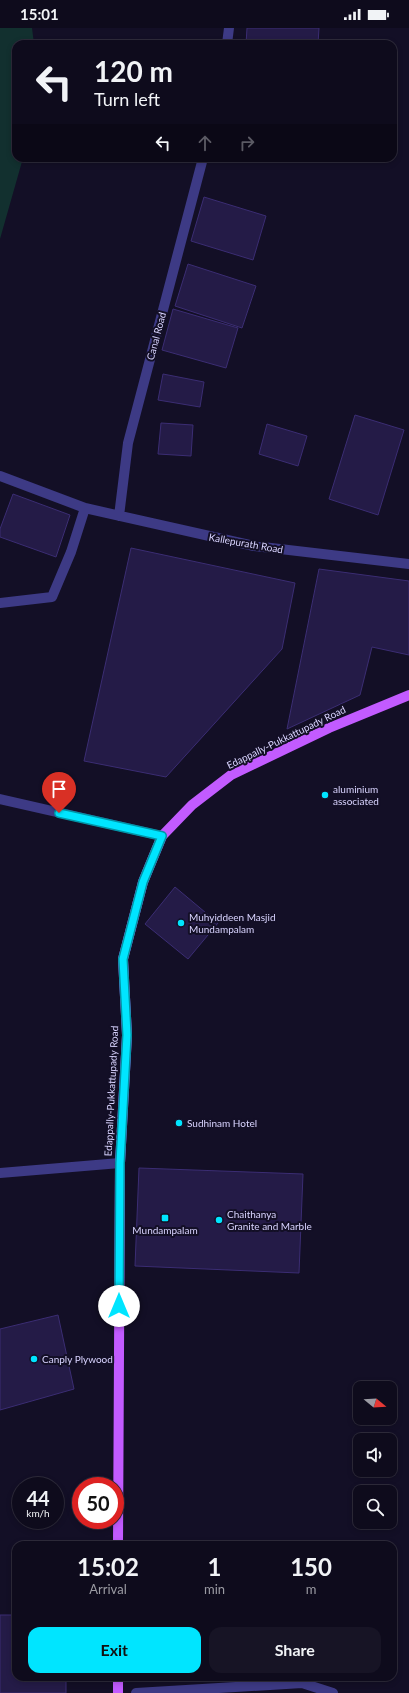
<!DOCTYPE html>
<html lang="en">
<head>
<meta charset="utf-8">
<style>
	body { margin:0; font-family:Lato,sans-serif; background:#171425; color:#f1f3f6; height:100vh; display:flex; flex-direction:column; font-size:15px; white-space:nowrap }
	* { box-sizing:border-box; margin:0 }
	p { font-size:13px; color:#9b9ba3 }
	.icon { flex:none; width:22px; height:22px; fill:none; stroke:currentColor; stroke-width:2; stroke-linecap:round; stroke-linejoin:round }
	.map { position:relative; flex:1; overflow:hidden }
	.details { position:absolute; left:12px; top:1513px; width:385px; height:140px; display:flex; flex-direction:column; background:#0e0b1c; border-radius:12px; box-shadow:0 2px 6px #0003,0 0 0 1px #2e2b3b }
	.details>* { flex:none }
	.banner { position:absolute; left:12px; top:12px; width:385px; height:122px; border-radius:12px; box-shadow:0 2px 6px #0003,0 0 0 1px #2e2b3b; background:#0e0b1c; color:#f1f3f6; overflow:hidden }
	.needle { width:26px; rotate:108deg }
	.fabs { position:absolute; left:353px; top:1353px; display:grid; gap:8px }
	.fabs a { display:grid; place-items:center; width:44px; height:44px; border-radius:8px; background:#0e0b1c; box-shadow:0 2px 6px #0003,0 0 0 1px #2e2b3b; font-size:20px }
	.speed { position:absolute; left:12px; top:1449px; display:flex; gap:8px; font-size:20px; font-weight:700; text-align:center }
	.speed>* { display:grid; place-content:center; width:52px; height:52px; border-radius:50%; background:#0e0b1c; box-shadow:0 2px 6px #0003,0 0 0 1px #2e2b3b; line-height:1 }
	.speed small { font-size:10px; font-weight:400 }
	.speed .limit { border:6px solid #d22; background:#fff; color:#111 }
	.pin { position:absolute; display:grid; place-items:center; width:34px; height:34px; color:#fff; margin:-41px -17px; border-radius:50% 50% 50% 0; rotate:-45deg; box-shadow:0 0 4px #0007 }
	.pin .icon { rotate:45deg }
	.me { position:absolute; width:44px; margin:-22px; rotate:0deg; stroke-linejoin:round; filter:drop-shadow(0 0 3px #0008) }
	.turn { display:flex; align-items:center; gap:14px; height:84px; padding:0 16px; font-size:18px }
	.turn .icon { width:52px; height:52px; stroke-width:2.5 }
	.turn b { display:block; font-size:28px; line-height:34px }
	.lanes { display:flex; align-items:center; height:38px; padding:0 16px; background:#0003; justify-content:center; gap:20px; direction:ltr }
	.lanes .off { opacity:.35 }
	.eta { display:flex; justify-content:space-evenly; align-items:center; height:68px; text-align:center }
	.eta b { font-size:24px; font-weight:700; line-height:28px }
	.action { display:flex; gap:8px; margin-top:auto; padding:8px 16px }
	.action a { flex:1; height:46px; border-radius:12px; background:#00e5ff; color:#111; font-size:16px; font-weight:700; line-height:46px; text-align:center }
	.action a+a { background:#171425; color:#f1f3f6 }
	.status { display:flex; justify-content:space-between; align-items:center; height:28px; padding:0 20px; background:#0e0b1c; direction:ltr }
	.status svg { height:11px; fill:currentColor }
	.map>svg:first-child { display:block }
</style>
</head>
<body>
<div class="status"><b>15:01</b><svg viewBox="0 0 49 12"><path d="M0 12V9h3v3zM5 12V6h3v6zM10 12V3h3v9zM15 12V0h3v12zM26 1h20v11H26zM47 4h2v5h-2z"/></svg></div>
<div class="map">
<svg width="409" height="1665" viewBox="0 0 409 1665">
	<rect width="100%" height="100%" fill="#130f26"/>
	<path fill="#12302f" d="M 0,0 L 32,0 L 34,16 L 16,16 L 16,130 L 23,130 L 0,211 Z"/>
	<path fill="#241b47" stroke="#3b2d73" d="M 247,0 L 319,0 L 318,16 L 246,16 Z
		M 204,169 L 266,188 L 253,232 L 191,213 Z
		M 188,236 L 256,258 L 242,300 L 175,278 Z
		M 173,281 L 238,300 L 226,340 L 162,322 Z
		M 163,346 L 204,354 L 200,379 L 158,372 Z
		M 355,387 L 404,402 L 378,487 L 329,471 Z
		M 161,395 L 193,397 L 191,428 L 158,426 Z
		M 267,396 L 307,408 L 298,438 L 259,426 Z
		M 13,466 L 70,487 L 56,529 L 0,509 L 0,501 Z
		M 131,520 L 295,555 L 282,621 L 166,749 L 84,733 Z
		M 319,541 L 409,553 L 409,627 L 372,619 L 360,667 L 287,701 Z
		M 175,859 L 218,895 L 188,931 L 145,896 Z
		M 139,1140 L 303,1146 L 299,1245 L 135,1238 Z
		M 58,1287 L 74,1361 L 0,1382 L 0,1301 Z
		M 0,1587 L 13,1587 L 13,1647 L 16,1647 L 16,1649 L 66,1649 L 66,1665 L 0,1665 Z"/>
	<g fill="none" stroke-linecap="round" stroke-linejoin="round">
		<path stroke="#3d3a85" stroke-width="10" d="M 227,16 L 229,0
			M 0,448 L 85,480
			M 119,488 L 128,415 L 203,130
			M 0,575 L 52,569 L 71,524 L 85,480 L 254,518 L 409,536
			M 0,771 L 162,808
			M 0,1145 L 120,1135
			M 136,1665 L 302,1655 L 333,1665"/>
		<path stroke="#c25bff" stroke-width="10" d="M 118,1517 L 120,1135 L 127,1007 L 123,931 L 143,854 L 162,808 L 192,777 L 231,747 L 329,700 L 409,667
			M 118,1665 L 118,1649"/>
	</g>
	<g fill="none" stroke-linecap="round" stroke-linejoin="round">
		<defs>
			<path id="route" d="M 59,785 L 162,808 L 143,854 L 123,931 L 127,1007 L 120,1135 L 119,1278"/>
		</defs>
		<use href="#route" stroke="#0095a6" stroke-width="10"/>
		<use href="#route" stroke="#00e5ff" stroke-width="7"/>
	</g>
	<g fill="#00e5ff" stroke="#130f26" stroke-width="1.5">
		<circle cx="325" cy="767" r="4"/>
		<circle cx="181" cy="895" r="4"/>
		<circle cx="179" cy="1095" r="4"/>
		<rect x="161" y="1186" width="8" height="8" rx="2"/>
		<circle cx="219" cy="1192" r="4"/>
		<circle cx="34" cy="1331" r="4"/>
	</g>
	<g text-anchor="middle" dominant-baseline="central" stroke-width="4" stroke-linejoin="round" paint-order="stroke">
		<g font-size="10" fill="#d9d4ff" stroke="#130f26">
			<text transform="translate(156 308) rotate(-75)">Canal Road</text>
			<text transform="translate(246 515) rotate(10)">Kallepurath Road</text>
			<text transform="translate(286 709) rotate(-26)">Edappally-Pukkattupady Road</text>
			<text transform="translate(111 1063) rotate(-87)">Edappally-Pukkattupady Road</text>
		</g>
		<g font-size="10" fill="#d9d4ff" stroke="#130f26" text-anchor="start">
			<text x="333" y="761">aluminium<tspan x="333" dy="12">associated</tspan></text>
			<text x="189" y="889">Muhyiddeen Masjid<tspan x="189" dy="12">Mundampalam</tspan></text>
			<text x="187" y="1095">Sudhinam Hotel</text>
			<text x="227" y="1186">Chaithanya<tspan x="227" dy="12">Granite and Marble</tspan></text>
			<text x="165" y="1202" text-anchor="middle">Mundampalam</text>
			<text x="42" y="1331">Canply Plywood</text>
		</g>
	</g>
</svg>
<div class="fabs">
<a><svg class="needle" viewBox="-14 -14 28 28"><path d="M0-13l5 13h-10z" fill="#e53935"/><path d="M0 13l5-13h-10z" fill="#9b9ba3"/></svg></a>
<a><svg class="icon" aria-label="sound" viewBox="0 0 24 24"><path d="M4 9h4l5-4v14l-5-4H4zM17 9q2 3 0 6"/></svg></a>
<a><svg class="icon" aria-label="search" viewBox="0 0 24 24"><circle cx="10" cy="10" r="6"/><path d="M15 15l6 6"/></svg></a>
</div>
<div class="speed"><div>44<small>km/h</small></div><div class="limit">50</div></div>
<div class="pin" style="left:59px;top:785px;background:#d93025"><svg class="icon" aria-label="arrive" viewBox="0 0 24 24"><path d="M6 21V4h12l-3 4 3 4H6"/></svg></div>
<svg class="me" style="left:119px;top:1278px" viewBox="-20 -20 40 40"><circle r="19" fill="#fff"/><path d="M0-13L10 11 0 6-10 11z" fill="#00e5ff"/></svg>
<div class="banner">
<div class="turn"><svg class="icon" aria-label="left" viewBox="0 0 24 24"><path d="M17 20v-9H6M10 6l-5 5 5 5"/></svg><div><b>120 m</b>Turn left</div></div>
<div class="lanes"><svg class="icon" aria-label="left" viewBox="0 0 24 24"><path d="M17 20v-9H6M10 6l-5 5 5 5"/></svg><svg class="icon off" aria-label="ahead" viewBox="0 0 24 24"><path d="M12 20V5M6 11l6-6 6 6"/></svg><svg class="icon off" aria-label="right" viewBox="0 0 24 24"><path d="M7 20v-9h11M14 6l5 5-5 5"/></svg></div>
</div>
<section class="details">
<div class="eta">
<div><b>15:02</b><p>Arrival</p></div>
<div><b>1</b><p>min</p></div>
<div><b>150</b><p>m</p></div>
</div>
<div class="action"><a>Exit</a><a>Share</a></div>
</section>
</div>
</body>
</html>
